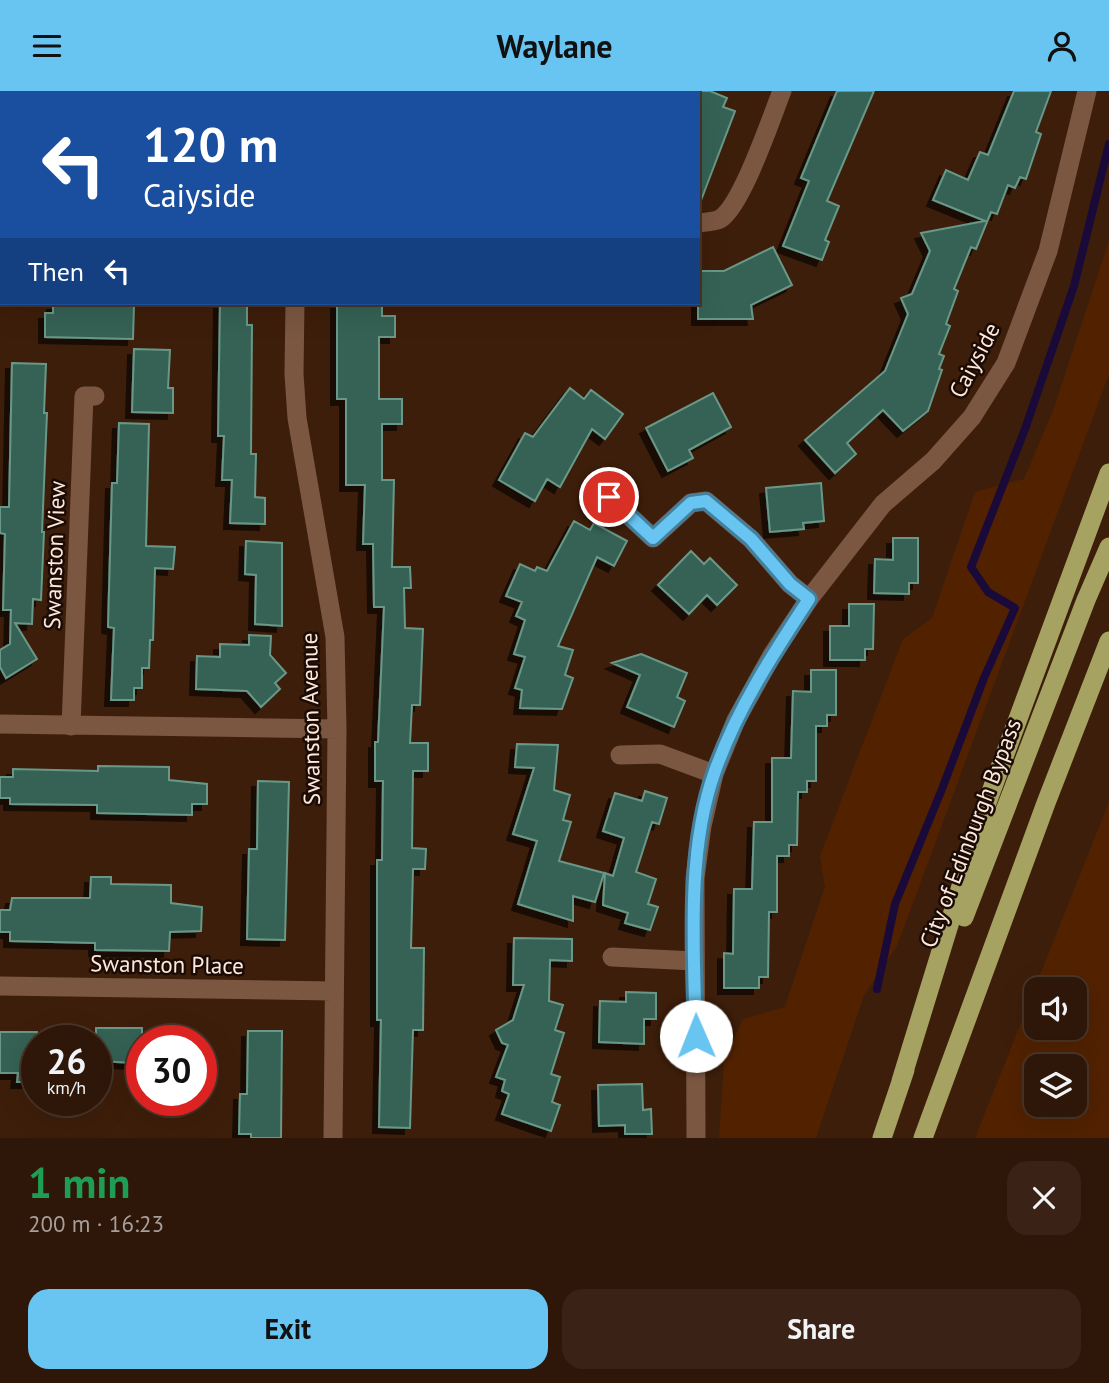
<!DOCTYPE html>
<html lang="en">
<head>
<meta charset="utf-8">
<style>
	body { margin:0; font-family:"PT Sans",sans-serif; background:#3a2316; color:#f1f3f6; height:100vh; display:flex; flex-direction:column; font-size:26px; white-space:nowrap }
	* { box-sizing:border-box; margin:0 }
	p { font-size:23px; color:#a79f9c }
	.icon { flex:none; width:38px; height:38px; fill:none; stroke:currentColor; stroke-width:2; stroke-linecap:round; stroke-linejoin:round }
	.map { position:relative; height:1047px; overflow:hidden }
	.drawer { display:flex; flex-direction:column; background:#2e1608; flex:1 }
	.drawer>* { flex:none }
	.banner { position:absolute; left:0px; top:0px; width:700px; height:214px; box-shadow:0 7px 28px #0002,0 0 0 2px #493529; background:#1a4fa0; color:#fff; overflow:hidden }
	.fabs { position:absolute; left:1024px; top:886px; display:grid; gap:14px }
	.fabs a { display:grid; place-items:center; width:63px; height:63px; border-radius:14px; background:#2e1608; box-shadow:0 7px 28px #0002,0 0 0 2px #493529; font-size:35px }
	.speed { position:absolute; left:21px; top:934px; display:flex; gap:14px; font-size:35px; font-weight:700; text-align:center }
	.speed>* { display:grid; place-content:center; width:91px; height:91px; border-radius:50%; background:#2e1608; box-shadow:0 7px 28px #0002,0 0 0 2px #493529; line-height:1 }
	.speed small { font-size:18px; font-weight:400 }
	.speed .limit { border:10px solid #d22; background:#fff; color:#111 }
	.pin { position:absolute; display:grid; place-items:center; width:60px; height:60px; color:#fff; margin:-30px; border:4px solid #fff; border-radius:50%; box-shadow:0 2px 7px #0007 }
	.me { position:absolute; width:77px; margin:-38px; rotate:359deg; stroke-linejoin:round; filter:drop-shadow(0 0 5px #0008) }
	.turn { display:flex; align-items:center; gap:24px; height:147px; padding:0 28px; font-size:32px }
	.turn .icon { width:91px; height:91px; stroke-width:2.5 }
	.turn b { display:block; font-size:49px; line-height:60px }
	.then { display:flex; align-items:center; height:66px; padding:0 28px; background:#0003; gap:14px; font-size:26px }
	.round { display:grid; place-items:center; flex:none; width:74px; height:74px; border-radius:21px; background:#3a2316 }
	.overview { display:flex; align-items:center; justify-content:space-between; height:119px; padding:0 28px }
	h1 { font-size:42px; font-weight:800; line-height:52px; color:#1e9e55 }
	.cta { display:flex; gap:14px; margin-top:auto; padding:14px 28px }
	.cta a { flex:1; height:80px; border-radius:21px; background:#68c4f0; color:#111; font-size:28px; font-weight:800; line-height:80px; text-align:center }
	.cta a+a { background:#3a2316; color:#f1f3f6 }
	header { display:flex; justify-content:space-between; align-items:center; height:91px; padding:0 28px; background:#68c4f0; color:#111; font-size:32px; font-weight:800 }
	.map>svg:first-child { display:block }
</style>
</head>
<body>
<header><svg class="icon" aria-label="menu" viewBox="0 0 24 24"><path d="M4 6h16M4 12h16M4 18h16"/></svg>Waylane<svg class="icon" aria-label="person" viewBox="0 0 24 24"><circle cx="12" cy="8" r="4"/><path d="M4 21q1-7 8-7t8 7"/></svg></header>
<div class="map">
<svg width="1109" height="1047" viewBox="0 0 1109 1047">
	<defs>
		<filter id="shadow"><feDropShadow dx="-6" dy="6" stdDeviation="0" flood-color="#0009"/></filter>
	</defs>
	<rect width="100%" height="100%" fill="#3d1e0a"/>
	<path fill="#522200" fill-rule="evenodd" d="M 1109,150 L 1109,283 L 897,855 L 864,904 L 816,1047 L 719,1047 L 724,969 L 743,928 L 785,916 L 825,796 L 820,765 L 903,548 L 932,527 L 975,401 L 1024,388 L 1054,317 Z
		M 1109,711 L 1109,1047 L 975,1047 ZM 1036,898 L 1074,898 L 1074,936 L 1036,936 ZM 1036,975 L 1074,975 L 1074,1013 L 1036,1013 Z"/>
	<g fill="none" stroke-linecap="round" stroke-linejoin="round">
		<path stroke="#190a3a" stroke-width="8" d="M 877,898 L 895,813 L 942,698 L 984,587 L 1015,517 L 988,501 L 971,476 L 1025,338 L 1074,195 L 1109,53"/>
	</g>
	<path fill="#346254" stroke="#699888" stroke-width="2" filter="url(#shadow)" d="M 698,0 L 710,0 L 727,7 L 723,16 L 735,20 L 700,112 Z
		M 837,0 L 874,0 L 827,110 L 839,115 L 825,149 L 829,151 L 822,169 L 783,155 L 809,90 L 801,87 Z
		M 1014,0 L 1051,0 L 1036,41 L 1041,43 L 1026,88 L 1020,86 L 1015,97 L 1008,94 L 997,123 L 991,121 L 976,158 L 971,156 L 954,198 L 958,200 L 946,233 L 950,235 L 939,263 L 944,265 L 939,278 L 942,279 L 928,320 L 903,340 L 883,319 L 847,352 L 856,363 L 835,382 L 805,349 L 885,280 L 908,223 L 901,207 L 912,203 L 930,160 L 921,142 L 985,130 L 933,109 L 946,79 L 968,89 L 980,61 L 988,64 Z
		M 773,156 L 792,194 L 751,214 L 753,228 L 698,228 L 698,180 L 724,180 Z
		M 220,212 L 247,213 L 247,234 L 252,234 L 251,363 L 256,363 L 255,406 L 265,407 L 265,433 L 230,432 L 232,389 L 222,389 L 224,345 L 218,345 Z
		M 337,212 L 382,212 L 382,225 L 395,225 L 395,246 L 379,246 L 379,308 L 402,308 L 402,333 L 382,333 L 382,389 L 394,389 L 392,476 L 410,476 L 411,497 L 404,497 L 405,537 L 423,538 L 420,614 L 412,614 L 410,652 L 428,652 L 428,680 L 413,680 L 412,757 L 426,758 L 425,778 L 413,778 L 411,857 L 424,857 L 423,939 L 413,939 L 410,1037 L 379,1036 L 381,929 L 377,929 L 377,769 L 382,769 L 383,690 L 375,690 L 375,651 L 378,651 L 384,516 L 374,516 L 373,453 L 363,453 L 365,394 L 346,394 L 346,308 L 337,308 Z
		M 53,213 L 134,214 L 133,248 L 45,246 L 45,222 L 53,222 Z
		M 134,258 L 170,259 L 168,297 L 173,297 L 173,322 L 132,321 Z
		M 12,272 L 46,273 L 44,322 L 47,322 L 42,441 L 44,441 L 41,509 L 33,508 L 32,533 L 15,532 L 37,568 L 6,587 L 0,576 L 0,559 L 10,553 L 11,519 L 3,519 L 5,443 L 0,442 L 0,416 L 9,416 Z
		M 570,297 L 584,308 L 591,299 L 623,323 L 605,348 L 592,338 L 560,396 L 547,388 L 535,410 L 499,389 L 525,342 L 533,346 Z
		M 713,302 L 731,336 L 689,359 L 693,367 L 668,380 L 646,337 Z
		M 119,332 L 149,333 L 146,455 L 175,456 L 173,478 L 155,477 L 153,549 L 150,549 L 149,577 L 142,577 L 142,597 L 134,597 L 134,609 L 111,609 L 114,537 L 108,536 L 112,392 L 117,392 Z
		M 821,392 L 824,430 L 803,432 L 804,438 L 770,441 L 766,397 Z
		M 574,430 L 590,439 L 594,432 L 627,450 L 614,475 L 597,466 L 558,555 L 573,559 L 565,584 L 573,587 L 562,618 L 520,617 L 522,599 L 515,597 L 525,566 L 514,563 L 525,529 L 516,525 L 522,511 L 506,505 L 520,473 L 535,480 L 537,476 L 547,480 Z
		M 893,447 L 918,447 L 918,492 L 909,492 L 909,503 L 874,502 L 875,468 L 893,469 Z
		M 246,450 L 282,452 L 282,535 L 255,533 L 256,484 L 245,483 Z
		M 691,460 L 704,473 L 710,467 L 737,494 L 717,514 L 707,504 L 689,523 L 658,494 Z
		M 849,513 L 874,513 L 873,558 L 865,558 L 865,569 L 830,569 L 830,535 L 849,535 Z
		M 249,544 L 271,545 L 270,564 L 286,582 L 275,592 L 280,598 L 261,616 L 247,600 L 196,598 L 197,565 L 220,566 L 220,553 L 249,554 Z
		M 641,563 L 687,582 L 677,606 L 685,610 L 674,636 L 627,616 L 640,584 L 612,572 Z
		M 811,579 L 836,579 L 836,624 L 827,624 L 827,635 L 816,635 L 816,690 L 807,690 L 807,701 L 798,701 L 797,754 L 789,754 L 789,765 L 777,765 L 777,821 L 769,821 L 768,886 L 759,886 L 759,897 L 724,897 L 724,862 L 733,863 L 734,798 L 752,798 L 754,731 L 772,731 L 772,667 L 791,667 L 793,600 L 811,601 Z
		M 517,653 L 558,654 L 554,699 L 570,704 L 563,729 L 571,731 L 559,770 L 604,782 L 595,811 L 573,805 L 573,830 L 518,813 L 537,750 L 513,743 L 534,677 L 515,676 Z
		M 98,675 L 169,676 L 169,689 L 207,693 L 207,713 L 192,713 L 192,724 L 97,722 L 97,714 L 10,713 L 10,707 L 0,707 L 0,686 L 13,686 L 13,678 L 98,680 Z
		M 258,690 L 289,691 L 285,849 L 247,848 L 249,758 L 257,758 Z
		M 645,700 L 667,707 L 659,733 L 652,731 L 636,781 L 656,788 L 648,813 L 658,816 L 650,839 L 625,832 L 628,822 L 603,814 L 605,782 L 613,785 L 624,747 L 603,740 L 615,702 L 642,710 Z
		M 91,786 L 111,786 L 111,793 L 171,794 L 171,812 L 202,816 L 201,840 L 170,841 L 169,860 L 95,859 L 95,852 L 10,850 L 10,841 L 0,841 L 0,819 L 10,819 L 12,807 L 90,807 Z
		M 514,847 L 572,848 L 572,870 L 550,869 L 549,910 L 563,914 L 555,939 L 564,942 L 551,983 L 560,986 L 552,1011 L 560,1014 L 551,1040 L 502,1023 L 509,1003 L 502,1000 L 505,989 L 496,986 L 508,954 L 502,952 L 496,939 L 513,929 L 524,894 L 513,894 Z
		M 626,901 L 656,902 L 656,928 L 644,928 L 644,953 L 599,951 L 600,910 L 626,911 Z
		M 96,937 L 142,937 L 142,966 L 136,966 L 136,972 L 96,970 Z
		M 248,940 L 282,940 L 281,1047 L 251,1047 L 251,1043 L 239,1043 L 240,1003 L 247,1003 Z
		M 0,941 L 37,941 L 37,991 L 17,991 L 18,982 L 0,982 Z
		M 642,993 L 643,1019 L 651,1018 L 652,1043 L 625,1043 L 625,1034 L 599,1035 L 598,994 Z"/>
	<g fill="none" stroke-linecap="round" stroke-linejoin="round">
		<path stroke="#7b5742" stroke-width="19" d="M 295,0 L 295,2
			M 55,2 L 59,0
			M 0,46 L 2,44
			M 698,132 C 705,131 714,131 720,128 C 742,115 771,27 782,0
			M 295,212 L 294,283 L 297,327 L 335,546 L 337,638 L 333,1047
			M 609,406 L 653,447 L 691,412 L 706,410 L 751,448 L 790,493 L 809,508
			M 0,633 L 337,638
			M 71,635 L 84,305 L 95,305
			M 620,664 L 660,663 L 714,683
			M 612,866 L 695,870
			M 0,895 L 334,900
			M 696,1047 L 695,787 L 702,735 L 714,683 L 736,629 L 772,564 L 809,508 L 883,413 L 933,370 L 972,326 L 1006,272 L 1048,160 L 1087,0"/>
		<path stroke="#a6a261" stroke-width="19" d="M 964,826 L 1086,509 L 1109,456
			M 901,990 L 985,717 L 1109,382
			M 882,1047 L 905,979
			M 923,1047 L 1046,712 L 1109,550"/>
	</g>
	<g fill="none" stroke-linecap="round" stroke-linejoin="round">
		<defs>
			<path id="route" d="M 609,406 L 653,447 L 691,412 L 706,410 L 751,448 L 790,493 L 809,508 C 773,563 737,618 715,680 C 686,760 694,861 696,945"/>
		</defs>
		<use href="#route" stroke="#447f9c" stroke-width="18"/>
		<use href="#route" stroke="#68c4f0" stroke-width="12"/>
	</g>
	<g text-anchor="middle" dominant-baseline="central" stroke-width="5" stroke-linejoin="round" paint-order="stroke">
		<g font-size="23" fill="#fee8dc" stroke="#1a0c05">
			<text transform="translate(974 269) rotate(-62)">Caiyside</text>
			<text transform="translate(54 464) rotate(-88)">Swanston View</text>
			<text transform="translate(310 628) rotate(-91)">Swanston Avenue</text>
			<text transform="translate(970 742) rotate(-69)">City of Edinburgh Bypass</text>
			<text transform="translate(167 873) rotate(1)">Swanston Place</text>
		</g>
	</g>
</svg>
<div class="fabs">
<a><svg class="icon" aria-label="sound" viewBox="0 0 24 24"><path d="M4 9h4l5-4v14l-5-4H4zM17 9q2 3 0 6"/></svg></a>
<a><svg class="icon" aria-label="layers" viewBox="0 0 24 24"><path d="M12 4l9 5-9 5-9-5zM3 14l9 5 9-5"/></svg></a>
</div>
<div class="speed"><div>26<small>km/h</small></div><div class="limit">30</div></div>
<div class="pin" style="left:609px;top:406px;background:#d93025"><svg class="icon" aria-label="arrive" viewBox="0 0 24 24"><path d="M6 21V4h12l-3 4 3 4H6"/></svg></div>
<svg class="me" style="left:696px;top:945px" viewBox="-20 -20 40 40"><circle r="19" fill="#fff"/><path d="M0-13L10 11 0 6-10 11z" fill="#68c4f0"/></svg>
<div class="banner">
<div class="turn"><svg class="icon" aria-label="left" viewBox="0 0 24 24"><path d="M17 20v-9H6M10 6l-5 5 5 5"/></svg><div><b>120 m</b>Caiyside</div></div>
<div class="then">Then<svg class="icon" aria-label="left" viewBox="0 0 24 24"><path d="M17 20v-9H6M10 6l-5 5 5 5"/></svg></div>
</div>
</div>
<section class="drawer">
<div class="overview"><div><h1>1 min</h1><p>200 m · 16:23</p></div><a class="round"><svg class="icon" aria-label="close" viewBox="0 0 24 24"><path d="M6 6l12 12M18 6L6 18"/></svg></a></div>
<div class="cta"><a>Exit</a><a>Share</a></div>
</section>
</body>
</html>
